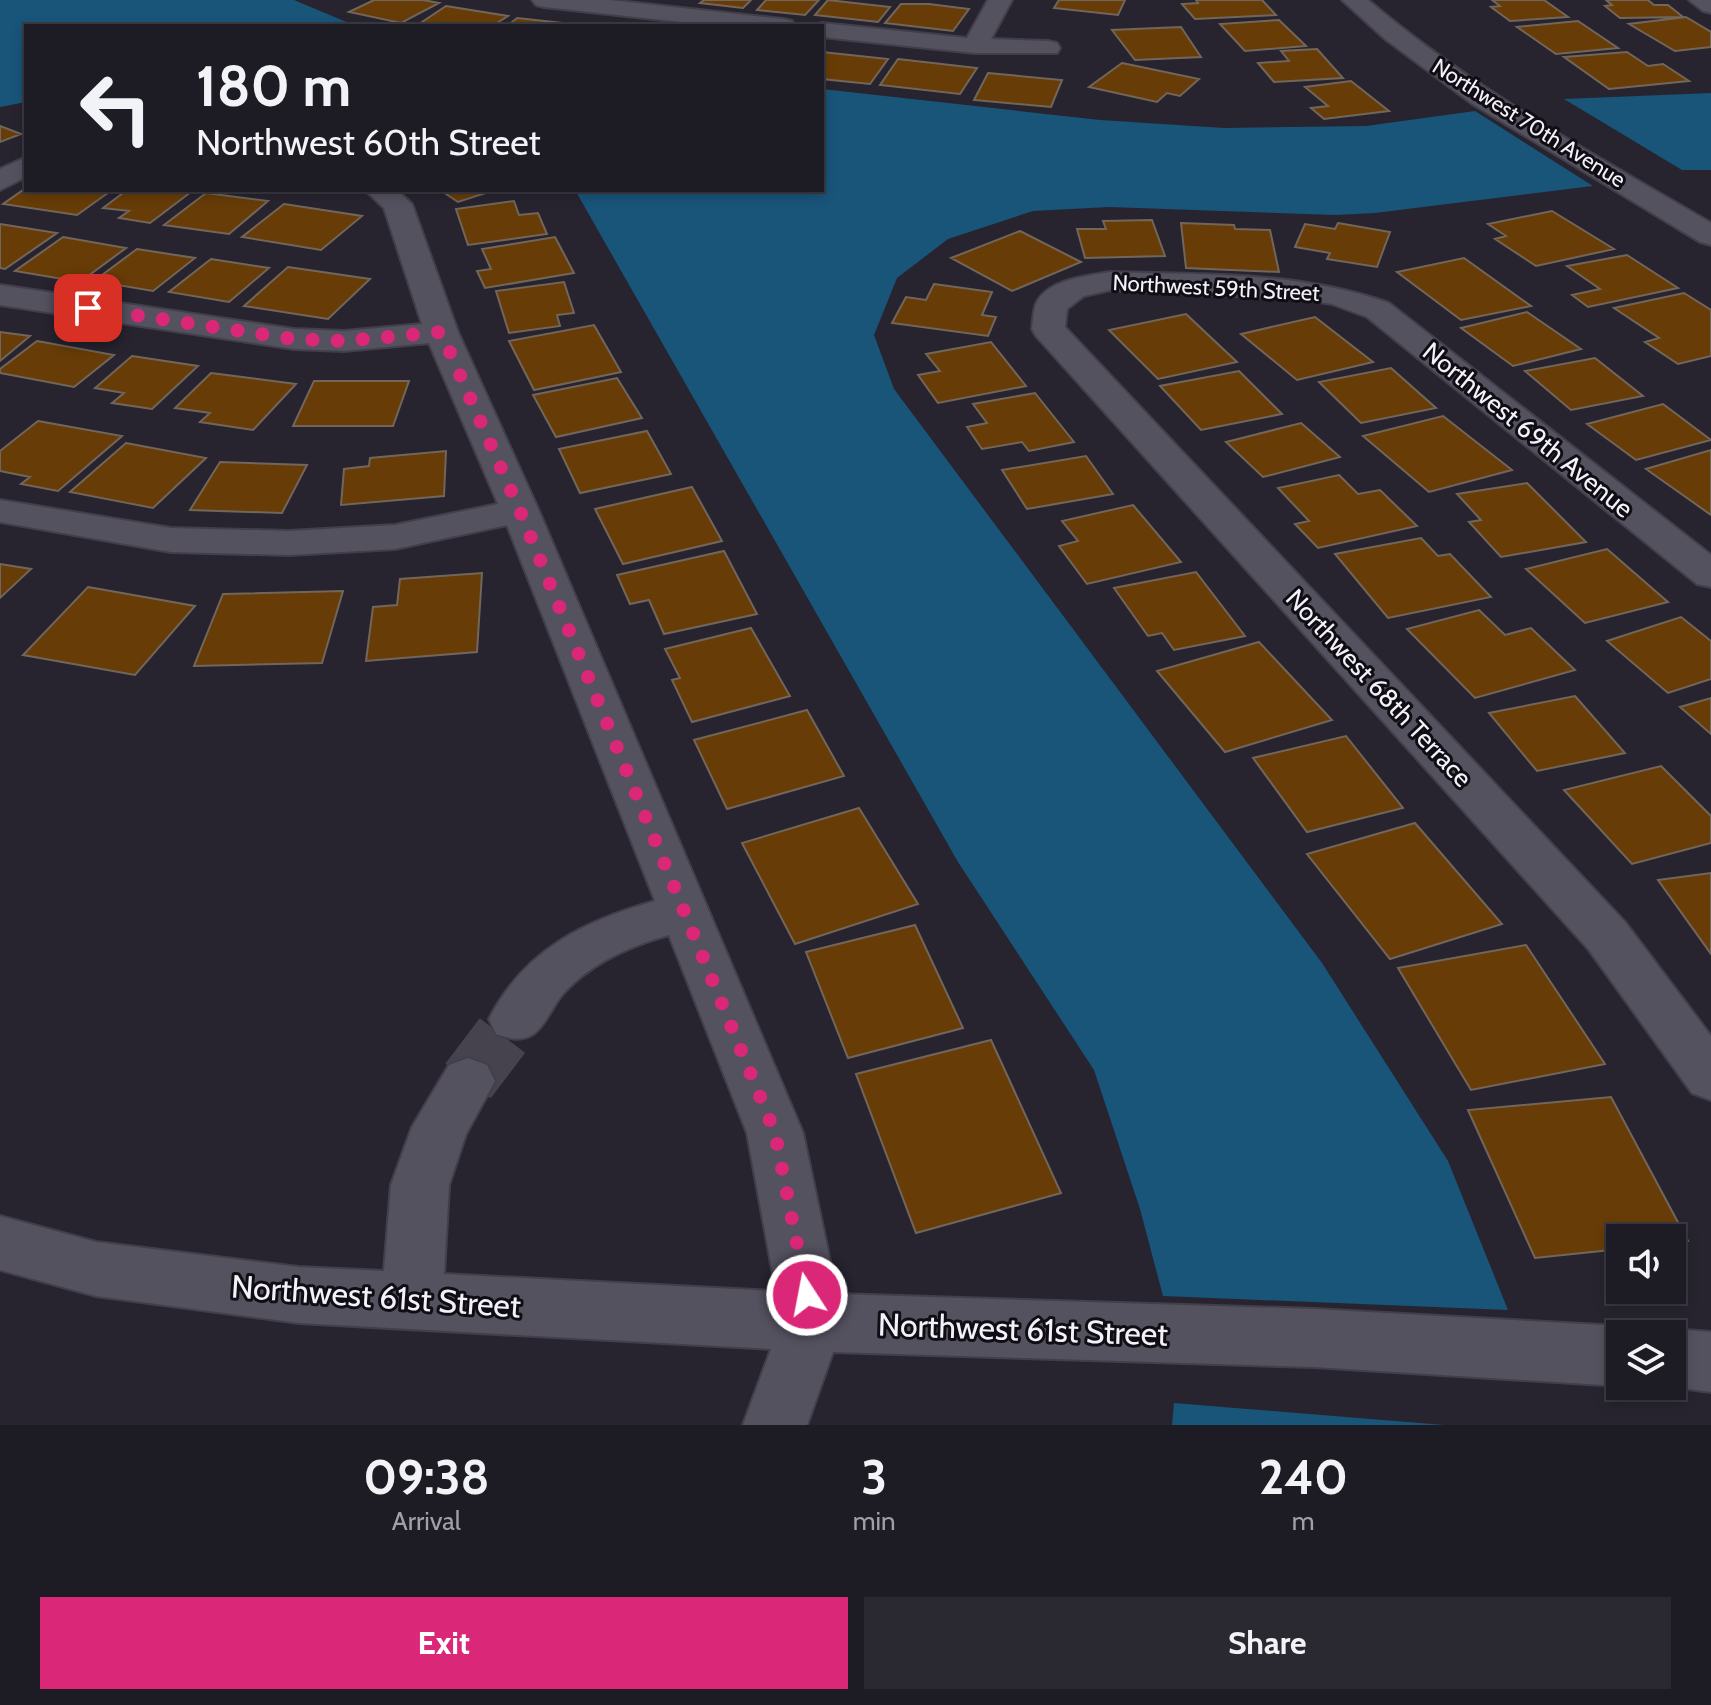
<!DOCTYPE html>
<html lang="en">
<head>
<meta charset="utf-8">
<style>
	body { margin:0; font-family:Cabin,sans-serif; background:#2a2831; color:#f1f3f6; height:100vh; display:flex; flex-direction:column; font-size:30px; white-space:nowrap }
	* { box-sizing:border-box; margin:0 }
	p { font-size:26px; color:#a0a1a6 }
	.icon { flex:none; width:44px; height:44px; fill:none; stroke:currentColor; stroke-width:2; stroke-linecap:round; stroke-linejoin:round }
	.map { position:relative; height:1425px; overflow:hidden }
	.panel { display:flex; flex-direction:column; background:#1d1b24; flex:1 }
	.panel>* { flex:none }
	.banner { position:absolute; left:24px; top:24px; width:800px; height:168px; border-radius:0px; box-shadow:0 4px 12px #0003,0 0 0 2px #3b3941; background:#1d1b24; color:#f1f3f6; overflow:hidden }
	.buttons { position:absolute; left:1606px; top:1224px; display:grid; gap:16px }
	.buttons a { display:grid; place-items:center; width:80px; height:80px; border-radius:0px; background:#1d1b24; box-shadow:0 4px 12px #0003,0 0 0 2px #3b3941; font-size:40px }
	.pin { position:absolute; display:grid; place-items:center; width:68px; height:68px; color:#fff; margin:-34px; border-radius:16px; box-shadow:0 4px 12px #0006 }
	.me { position:absolute; width:88px; margin:-44px; rotate:349deg; stroke-linejoin:round; filter:drop-shadow(0 0 6px #0008) }
	.turn { display:flex; align-items:center; gap:28px; height:168px; padding:0 40px; font-size:36px }
	.turn .icon { width:104px; height:104px; stroke-width:2.5 }
	.turn b { display:block; font-size:56px; line-height:68px }
	.eta { display:flex; justify-content:space-evenly; align-items:center; height:136px; text-align:center }
	.eta b { font-size:48px; font-weight:700; line-height:56px }
	.button { display:flex; gap:16px; margin-top:auto; padding:16px 40px }
	.button a { flex:1; height:92px; border-radius:0px; background:#db2777; color:#fff; font-size:32px; font-weight:700; line-height:92px; text-align:center }
	.button a+a { background:#2a2831; color:#f1f3f6 }
	.map>svg:first-child { display:block }
</style>
</head>
<body>
<div class="map">
<svg width="1711" height="1425" viewBox="0 0 1711 1425">
	<rect width="100%" height="100%" fill="#272430"/>
	<path fill="#195479" d="M 0,0 L 294,0 L 356,26 L 26,26 L 26,102 L 0,107 Z
		M 822,89 L 1100,120 L 1224,128 L 1366,126 L 1475,111 L 1593,186 L 1375,213 L 1335,215 L 1109,207 L 1033,211 L 948,239 L 897,278 L 874,335 L 894,389 L 1322,963 L 1448,1161 L 1508,1310 L 1163,1296 L 1140,1209 L 1094,1070 L 958,862 L 575,190 L 822,190 Z
		M 1711,93 L 1711,170 L 1682,170 L 1564,99 Z
		M 1174,1403 L 1444,1425 L 1172,1425 Z"/>
	<path fill="#673c07" stroke="#72665b" stroke-width="2" d="M 374,0 L 423,0 L 439,3 L 401,23 L 349,12 Z
		M 704,0 L 751,0 L 743,8 L 700,3 Z
		M 766,0 L 819,0 L 805,15 L 757,10 Z
		M 828,0 L 890,7 L 878,22 L 815,15 Z
		M 1059,0 L 1125,0 L 1118,15 L 1054,8 Z
		M 1196,0 L 1262,0 L 1276,15 L 1195,19 L 1182,4 L 1198,3 Z
		M 1492,0 L 1544,0 L 1568,17 L 1510,21 L 1491,7 L 1500,6 Z
		M 1606,0 L 1648,0 L 1654,5 L 1668,5 L 1683,17 L 1620,18 L 1605,6 L 1612,5 Z
		M 901,4 L 929,4 L 969,9 L 953,31 L 885,23 Z
		M 446,6 L 508,16 L 492,26 L 416,26 Z
		M 1686,17 L 1711,32 L 1711,47 L 1675,51 L 1629,24 Z
		M 517,18 L 581,25 L 507,26 Z
		M 1279,20 L 1306,46 L 1245,51 L 1220,24 Z
		M 1578,21 L 1618,48 L 1556,54 L 1517,27 Z
		M 1181,27 L 1201,57 L 1135,60 L 1112,30 Z
		M 1317,49 L 1343,78 L 1274,82 L 1258,63 L 1289,61 L 1281,51 Z
		M 822,52 L 888,59 L 870,84 L 822,79 Z
		M 1627,52 L 1648,66 L 1663,64 L 1689,81 L 1609,89 L 1564,57 Z
		M 898,59 L 977,68 L 960,94 L 880,85 Z
		M 1122,63 L 1199,79 L 1180,96 L 1167,93 L 1157,102 L 1089,87 Z
		M 988,73 L 1062,80 L 1051,107 L 974,100 Z
		M 1351,81 L 1389,111 L 1324,119 L 1311,108 L 1328,106 L 1305,87 Z
		M 0,126 L 21,134 L 0,142 Z
		M 26,188 L 26,190 L 112,190 L 77,215 L 3,204 Z
		M 127,190 L 175,190 L 191,192 L 150,223 L 119,218 L 129,211 L 103,208 Z
		M 440,190 L 495,190 L 458,202 Z
		M 206,193 L 268,201 L 229,234 L 164,225 Z
		M 514,201 L 519,215 L 538,213 L 547,234 L 468,245 L 456,209 Z
		M 284,204 L 362,216 L 321,250 L 242,237 Z
		M 1552,211 L 1614,249 L 1536,266 L 1495,239 L 1506,236 L 1488,224 Z
		M 1152,220 L 1165,256 L 1085,258 L 1077,229 L 1106,229 L 1103,221 Z
		M 1181,223 L 1234,225 L 1235,229 L 1270,230 L 1279,272 L 1186,268 Z
		M 1338,223 L 1390,232 L 1377,267 L 1327,259 L 1330,253 L 1295,247 L 1305,224 L 1335,229 Z
		M 0,224 L 57,233 L 5,269 L 0,268 Z
		M 1020,231 L 1081,262 L 1012,291 L 951,258 Z
		M 63,237 L 126,248 L 80,282 L 15,271 Z
		M 555,237 L 574,273 L 485,288 L 477,271 L 491,269 L 482,249 Z
		M 137,249 L 195,258 L 153,291 L 94,281 Z
		M 1627,255 L 1678,288 L 1588,307 L 1572,295 L 1600,289 L 1567,266 Z
		M 1464,258 L 1531,306 L 1461,320 L 1397,272 Z
		M 211,259 L 269,268 L 229,302 L 169,292 Z
		M 288,267 L 370,279 L 328,319 L 244,306 Z
		M 564,282 L 574,313 L 557,315 L 560,326 L 509,333 L 496,291 Z
		M 934,284 L 992,292 L 982,315 L 996,317 L 988,336 L 892,323 L 906,297 L 926,300 Z
		M 1684,293 L 1711,310 L 1711,356 L 1678,364 L 1645,342 L 1659,338 L 1614,308 Z
		M 1527,312 L 1581,349 L 1513,366 L 1461,328 Z
		M 1186,314 L 1237,362 L 1158,379 L 1109,330 Z
		M 1315,317 L 1373,362 L 1297,380 L 1241,334 Z
		M 594,325 L 621,372 L 534,390 L 509,341 Z
		M 0,332 L 30,336 L 0,361 Z
		M 37,341 L 114,355 L 74,387 L 0,373 L 0,369 Z
		M 991,342 L 1026,386 L 938,403 L 918,375 L 940,371 L 926,354 Z
		M 132,356 L 198,366 L 152,409 L 112,403 L 124,393 L 95,388 Z
		M 1595,358 L 1643,396 L 1571,410 L 1525,371 Z
		M 1391,368 L 1436,408 L 1361,423 L 1319,382 Z
		M 1239,371 L 1282,414 L 1201,430 L 1160,386 Z
		M 211,373 L 296,384 L 253,430 L 200,422 L 210,413 L 175,408 Z
		M 617,378 L 642,418 L 556,437 L 533,395 Z
		M 314,381 L 409,381 L 393,426 L 293,426 Z
		M 1035,393 L 1074,442 L 1029,451 L 1022,442 L 982,449 L 967,427 L 987,423 L 973,404 Z
		M 1663,404 L 1711,440 L 1636,460 L 1587,424 Z
		M 1443,416 L 1512,470 L 1429,492 L 1363,436 Z
		M 38,421 L 122,436 L 58,491 L 21,484 L 30,477 L 0,471 L 0,451 Z
		M 1301,423 L 1340,457 L 1263,477 L 1226,442 Z
		M 647,431 L 671,474 L 580,493 L 559,449 Z
		M 126,443 L 206,458 L 153,508 L 70,492 Z
		M 1711,450 L 1711,515 L 1646,469 Z
		M 446,451 L 444,496 L 341,505 L 344,469 L 369,466 L 370,458 Z
		M 1086,456 L 1113,494 L 1027,509 L 1002,470 Z
		M 220,462 L 307,465 L 282,513 L 190,510 Z
		M 1339,475 L 1358,494 L 1380,490 L 1417,526 L 1318,548 L 1295,524 L 1309,521 L 1278,488 Z
		M 1527,483 L 1586,542 L 1501,557 L 1469,522 L 1481,520 L 1457,494 Z
		M 692,487 L 722,541 L 623,564 L 595,509 Z
		M 1133,505 L 1181,562 L 1087,584 L 1059,546 L 1078,541 L 1062,521 Z
		M 1421,538 L 1438,556 L 1450,554 L 1491,597 L 1388,618 L 1335,554 Z
		M 1607,549 L 1668,602 L 1585,623 L 1526,569 Z
		M 724,551 L 757,614 L 664,634 L 649,600 L 630,604 L 617,575 Z
		M 0,564 L 31,569 L 0,598 Z
		M 1196,572 L 1245,636 L 1174,650 L 1162,633 L 1148,636 L 1114,588 Z
		M 482,573 L 477,652 L 366,661 L 373,607 L 397,605 L 400,579 Z
		M 88,587 L 195,606 L 135,675 L 23,655 Z
		M 343,591 L 322,663 L 194,666 L 223,594 Z
		M 1479,610 L 1505,635 L 1531,628 L 1575,670 L 1475,698 L 1407,629 Z
		M 1681,617 L 1711,641 L 1711,679 L 1668,693 L 1607,641 Z
		M 751,628 L 790,696 L 692,722 L 672,680 L 680,678 L 665,649 Z
		M 1259,642 L 1332,720 L 1225,752 L 1157,671 Z
		M 1575,696 L 1625,753 L 1537,771 L 1489,713 Z
		M 1711,698 L 1711,734 L 1680,707 Z
		M 807,710 L 844,776 L 727,809 L 694,740 Z
		M 1346,736 L 1403,808 L 1307,832 L 1253,758 Z
		M 1661,766 L 1711,816 L 1711,843 L 1632,864 L 1564,790 Z
		M 859,808 L 918,904 L 795,944 L 742,843 Z
		M 1415,823 L 1502,924 L 1390,959 L 1307,854 Z
		M 1711,873 L 1711,954 L 1658,880 Z
		M 915,925 L 963,1028 L 848,1058 L 806,952 Z
		M 1526,945 L 1605,1064 L 1471,1090 L 1398,968 Z
		M 991,1040 L 1061,1193 L 916,1233 L 856,1074 Z
		M 1611,1097 L 1688,1241 L 1672,1243 L 1672,1238 L 1620,1238 L 1620,1249 L 1535,1258 L 1468,1110 Z"/>
	<g fill="none" stroke-linecap="round" stroke-linejoin="round">
		<path stroke="#46434e" stroke-width="57" stroke-dasharray="57 28" stroke-linecap="butt" d="M 468,1081 L 515,1019"/>
		<defs>
			<path id="minor" d="M 532,0 L 609,0 L 783,19 L 792,21 L 795,26 L 717,26 L 544,7 L 536,5 Z
				M 988,0 L 1012,0 L 991,39 L 1048,41 L 1057,43 L 1060,48 L 1057,53 L 975,53 L 822,37 L 822,26 L 813,26 L 822,23 L 967,38 Z
				M 1342,0 L 1368,0 C 1473,89 1593,154 1711,223 L 1711,245 L 1700,242 L 1471,103 L 1385,39 Z
				M 1689,0 L 1711,0 L 1711,13 L 1703,11 Z
				M 26,157 L 26,177 L 0,190 L 0,169 Z
				M 365,190 L 397,190 L 412,204 L 458,332 L 539,511 L 803,1133 L 837,1294 L 1314,1309 L 1620,1326 L 1640,1334 L 1620,1334 L 1620,1386 L 1314,1367 L 833,1352 L 807,1425 L 743,1425 L 771,1349 L 299,1323 L 96,1296 L 0,1270 L 0,1216 L 96,1242 L 299,1267 L 384,1271 L 391,1185 L 412,1127 L 449,1065 L 468,1058 L 487,1065 L 495,1081 L 466,1134 L 449,1185 L 444,1274 L 776,1291 L 747,1133 L 669,935 C 629,946 589,964 562,995 C 553,1006 544,1028 532,1035 C 519,1042 509,1038 496,1034 L 489,1019 C 524,950 584,921 655,901 L 507,525 L 395,549 L 289,555 L 171,552 L 0,522 L 0,500 L 171,528 L 289,531 L 395,525 L 498,504 L 429,343 L 344,351 L 294,349 L 0,305 L 0,285 L 294,329 L 344,331 L 422,324 L 384,208 Z
				M 1110,272 C 1205,275 1298,271 1389,303 L 1711,555 L 1711,587 L 1697,584 L 1367,317 L 1332,304 L 1301,299 L 1110,290 L 1084,296 L 1067,309 L 1065,327 L 1625,922 L 1711,1036 L 1711,1100 L 1692,1093 L 1589,950 L 1036,336 L 1032,329 C 1033,321 1033,311 1036,304 C 1047,279 1087,276 1110,272 Z
				M 1672,1329 L 1711,1332 L 1711,1392 L 1665,1386 L 1672,1386 L 1672,1334 L 1660,1334 Z"/>
		</defs>
		<use href="#minor" stroke="#423f4a" stroke-width="4"/>
		<use href="#minor" fill="#555260" fill-rule="evenodd"/>
	</g>
	<g fill="none" stroke-linecap="round" stroke-linejoin="round">
		<path stroke="#db2777" stroke-width="14" stroke-dasharray="0 25.2" d="M 88,308 L 294,339 L 344,341 L 441,332 L 520,511 L 775,1133 L 807,1295"/>
	</g>
	<g text-anchor="middle" dominant-baseline="central" stroke-width="6" stroke-linejoin="round" paint-order="stroke">
		<g font-size="22" fill="#f3f1f9" stroke="#100e14">
			<text transform="translate(1529 123) rotate(32)">Northwest 70th Avenue</text>
			<text transform="translate(1216 288) rotate(3)">Northwest 59th Street</text>
		</g>
		<g font-size="26" fill="#f3f1f9" stroke="#100e14">
			<text transform="translate(1528 430) rotate(39)">Northwest 69th Avenue</text>
			<text transform="translate(1379 688) rotate(47)">Northwest 68th Terrace</text>
		</g>
		<g font-size="32" fill="#f3f1f9" stroke="#100e14">
			<text transform="translate(376 1296) rotate(4)">Northwest 61st Street</text>
			<text transform="translate(1023 1329) rotate(2)">Northwest 61st Street</text>
		</g>
	</g>
</svg>
<div class="buttons">
<a><svg class="icon" aria-label="sound" viewBox="0 0 24 24"><path d="M4 9h4l5-4v14l-5-4H4zM17 9q2 3 0 6"/></svg></a>
<a><svg class="icon" aria-label="layers" viewBox="0 0 24 24"><path d="M12 4l9 5-9 5-9-5zM3 14l9 5 9-5"/></svg></a>
</div>
<div class="pin" style="left:88px;top:308px;background:#d93025"><svg class="icon" aria-label="arrive" viewBox="0 0 24 24"><path d="M6 21V4h12l-3 4 3 4H6"/></svg></div>
<svg class="me" style="left:807px;top:1295px" viewBox="-20 -20 40 40"><circle r="17" fill="#db2777" stroke="#fff" stroke-width="3"/><path d="M0-11L8 9 0 5-8 9z" fill="#fff"/></svg>
<div class="banner">
<div class="turn"><svg class="icon" aria-label="left" viewBox="0 0 24 24"><path d="M17 20v-9H6M10 6l-5 5 5 5"/></svg><div><b>180 m</b>Northwest 60th Street</div></div>
</div>
</div>
<section class="panel">
<div class="eta">
<div><b>09:38</b><p>Arrival</p></div>
<div><b>3</b><p>min</p></div>
<div><b>240</b><p>m</p></div>
</div>
<div class="button"><a>Exit</a><a>Share</a></div>
</section>
</body>
</html>
